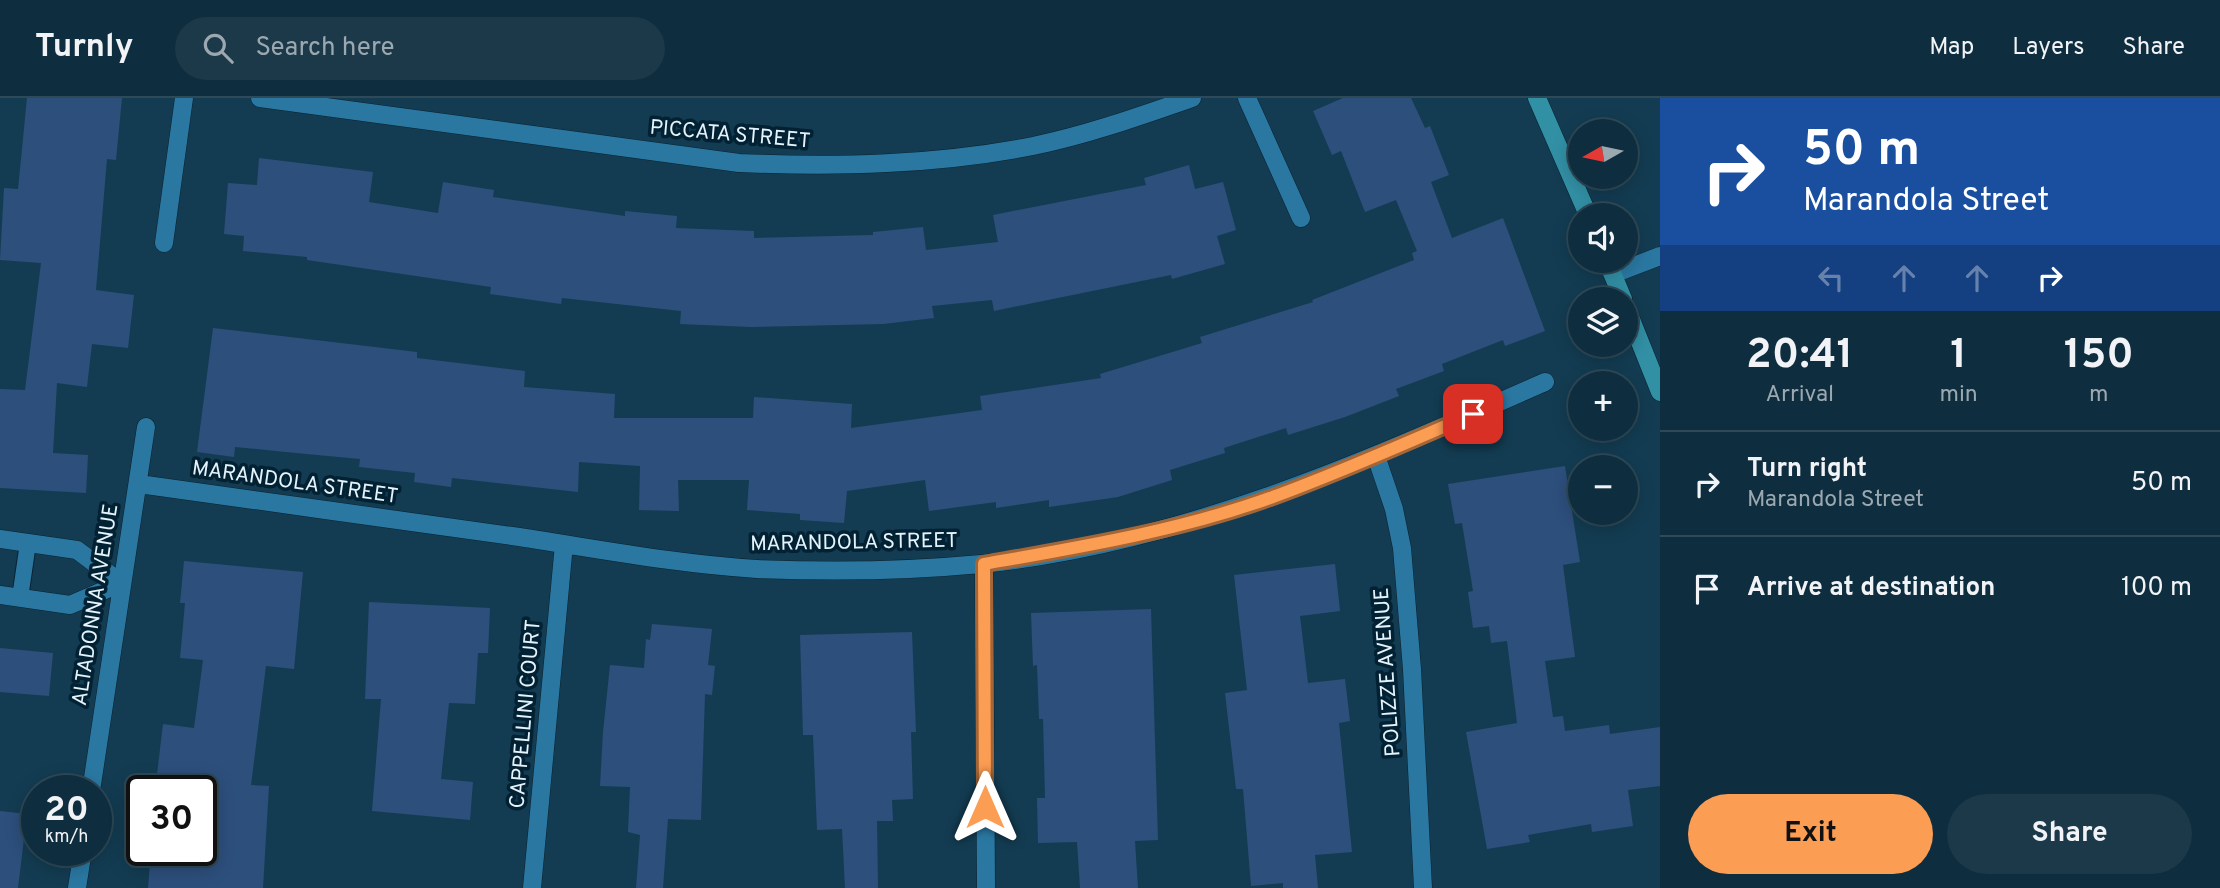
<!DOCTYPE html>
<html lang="en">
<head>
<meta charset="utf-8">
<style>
	body { margin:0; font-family:Overpass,sans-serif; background:#1c3949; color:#f1f3f6; height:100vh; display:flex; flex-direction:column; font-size:26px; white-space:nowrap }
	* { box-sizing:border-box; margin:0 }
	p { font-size:23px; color:#9ba8b0 }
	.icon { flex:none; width:38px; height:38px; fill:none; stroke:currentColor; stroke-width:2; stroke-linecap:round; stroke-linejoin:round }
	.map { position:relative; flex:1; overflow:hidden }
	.side { display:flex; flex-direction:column; background:#0e2d3e; width:560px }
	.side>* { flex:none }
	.top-card { background:#1a4fa0; color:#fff; overflow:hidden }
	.needle { width:46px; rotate:261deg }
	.controls { position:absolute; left:1568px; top:21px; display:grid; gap:14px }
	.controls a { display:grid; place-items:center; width:70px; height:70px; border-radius:50%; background:#0e2d3e; box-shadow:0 4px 18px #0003,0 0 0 2px #2e4958; font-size:35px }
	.speed { position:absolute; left:21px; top:677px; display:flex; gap:14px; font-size:35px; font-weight:700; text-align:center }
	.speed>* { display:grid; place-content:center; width:91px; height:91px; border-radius:50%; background:#0e2d3e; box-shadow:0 4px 18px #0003,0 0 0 2px #2e4958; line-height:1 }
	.speed small { font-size:18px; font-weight:400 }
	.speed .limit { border:4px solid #111; border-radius:10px; background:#fff; color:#111 }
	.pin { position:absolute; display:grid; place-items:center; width:60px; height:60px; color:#fff; margin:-30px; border-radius:14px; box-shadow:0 4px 10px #0006 }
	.me { position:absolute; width:77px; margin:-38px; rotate:0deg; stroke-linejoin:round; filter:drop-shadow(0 0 5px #0008) }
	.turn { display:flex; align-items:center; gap:24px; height:147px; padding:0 28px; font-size:32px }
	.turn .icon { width:91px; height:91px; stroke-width:2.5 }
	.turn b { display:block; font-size:49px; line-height:60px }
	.lanes { display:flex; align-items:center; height:66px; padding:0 28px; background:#0003; justify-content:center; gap:35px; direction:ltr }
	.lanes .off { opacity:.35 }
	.eta { display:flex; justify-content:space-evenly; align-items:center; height:119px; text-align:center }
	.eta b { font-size:42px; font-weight:700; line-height:49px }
	.primary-button { display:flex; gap:14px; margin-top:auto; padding:14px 28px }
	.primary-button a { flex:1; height:80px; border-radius:42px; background:#fc9d54; color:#111; font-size:28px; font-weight:700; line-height:80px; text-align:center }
	.primary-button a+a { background:#1c3949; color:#f1f3f6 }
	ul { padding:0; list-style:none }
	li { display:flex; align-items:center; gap:21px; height:105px; padding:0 28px; border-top:2px solid #2e4958 }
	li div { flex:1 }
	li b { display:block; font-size:26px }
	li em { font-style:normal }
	header { display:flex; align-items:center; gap:42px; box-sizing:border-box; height:98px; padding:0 35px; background:#0e2d3e; border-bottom:2px solid #2e4958 }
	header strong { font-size:33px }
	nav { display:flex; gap:38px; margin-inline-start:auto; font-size:24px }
	.search { width:490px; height:63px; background:#1c3949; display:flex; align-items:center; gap:18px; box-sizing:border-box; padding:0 24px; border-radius:38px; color:#9ba8b0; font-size:26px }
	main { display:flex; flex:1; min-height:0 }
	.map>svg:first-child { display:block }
</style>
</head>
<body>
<header>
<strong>Turnly</strong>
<div class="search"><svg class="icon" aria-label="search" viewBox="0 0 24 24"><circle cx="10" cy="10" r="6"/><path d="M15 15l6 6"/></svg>Search here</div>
<nav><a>Map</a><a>Layers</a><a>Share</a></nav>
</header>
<main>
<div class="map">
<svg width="1660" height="790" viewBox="0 0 1660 790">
	<rect width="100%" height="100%" fill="#133c52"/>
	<path fill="#2d4f7c" d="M 27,0 L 122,0 L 116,62 L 107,61 L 96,192 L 134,197 L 128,250 L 92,246 L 87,289 L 57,285 L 53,355 L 88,357 L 86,395 L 0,390 L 0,291 L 25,292 L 41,165 L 0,162 L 4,90 L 18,91 Z
		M 1343,0 L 1411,0 L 1425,30 L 1430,28 L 1449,77 L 1431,84 L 1452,140 L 1503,120 L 1545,233 L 1505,248 L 1503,242 L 1442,266 L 1444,273 L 1396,291 L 1399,298 L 1345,319 L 1288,337 L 1286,330 L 1224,350 L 1225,355 L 1170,372 L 1172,382 L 1118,399 L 1049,409 L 1049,402 L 996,410 L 996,404 L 929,413 L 925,382 L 847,393 L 844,425 L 800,422 L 800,416 L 747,412 L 749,382 L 678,382 L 679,413 L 639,412 L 640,368 L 579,364 L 578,394 L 452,380 L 451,389 L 414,384 L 415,375 L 359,369 L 360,361 L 296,355 L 235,349 L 234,359 L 197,354 L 213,230 L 417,254 L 417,260 L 525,273 L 524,289 L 615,296 L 614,320 L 753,320 L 754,299 L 852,306 L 851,330 L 982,312 L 980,298 L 1101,280 L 1100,276 L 1202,245 L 1200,239 L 1313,204 L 1312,202 L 1414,162 L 1412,155 L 1417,153 L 1396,102 L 1365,114 L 1341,53 L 1332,57 L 1313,13 Z
		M 259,60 L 373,74 L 369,104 L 438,115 L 443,84 L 494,92 L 493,99 L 625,118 L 625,113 L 677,118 L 676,130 L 754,133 L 754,140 L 873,137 L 873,134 L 923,129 L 926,152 L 998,144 L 993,117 L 1146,87 L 1144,80 L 1189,67 L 1195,91 L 1223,84 L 1236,132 L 1217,138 L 1225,166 L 1172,181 L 1171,177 L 994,213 L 992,202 L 932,208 L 934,220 L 883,226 L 751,229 L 680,226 L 681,213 L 562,200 L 561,206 L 490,196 L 491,189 L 307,162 L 307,159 L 243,153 L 244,138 L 224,136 L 228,85 L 257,87 Z
		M 1565,368 L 1580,464 L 1563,467 L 1575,559 L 1545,563 L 1553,619 L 1563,618 L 1565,633 L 1609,627 L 1610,636 L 1660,629 L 1660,688 L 1628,692 L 1633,728 L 1592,734 L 1591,726 L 1528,737 L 1530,744 L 1487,751 L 1466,634 L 1517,625 L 1507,543 L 1491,545 L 1489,528 L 1473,530 L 1468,494 L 1473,493 L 1462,425 L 1455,426 L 1448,386 Z
		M 184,463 L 303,474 L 294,571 L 266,568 L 251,687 L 269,688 L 263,790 L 148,790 L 151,752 L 201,752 L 201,693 L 155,693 L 163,626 L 194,630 L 203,562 L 180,560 L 185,505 L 180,505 Z
		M 1335,466 L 1340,513 L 1300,518 L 1308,585 L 1345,581 L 1350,623 L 1339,625 L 1352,754 L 1315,757 L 1318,790 L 1283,790 L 1283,785 L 1251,788 L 1243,691 L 1236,691 L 1225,595 L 1247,592 L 1234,477 Z
		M 369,504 L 490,510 L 488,555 L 478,555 L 475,606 L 449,605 L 441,681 L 473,684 L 470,722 L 372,713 L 381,601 L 365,601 Z
		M 1151,511 L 1158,742 L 1135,743 L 1138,790 L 1080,790 L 1077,744 L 1038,745 L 1037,700 L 1045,700 L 1043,621 L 1039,621 L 1037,567 L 1033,568 L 1031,515 Z
		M 652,526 L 712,531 L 708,567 L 715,568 L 712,597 L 705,596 L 701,722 L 668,721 L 663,790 L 636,790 L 640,737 L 628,734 L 630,689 L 600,688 L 603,634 L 610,567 L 644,570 L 646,541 L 650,542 Z
		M 912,534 L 916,634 L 911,634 L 913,701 L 892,702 L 893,723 L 877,723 L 878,790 L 845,790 L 842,731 L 817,732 L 813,637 L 803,637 L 800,537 Z
		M 0,550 L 53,555 L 49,598 L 0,594 Z
		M 0,713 L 27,716 L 18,790 L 0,790 Z"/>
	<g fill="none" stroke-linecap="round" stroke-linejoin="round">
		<defs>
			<path id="lane" d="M 20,500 L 28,445"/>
			<path id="street" d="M 260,0 L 739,65 C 837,69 936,67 1033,48 C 1087,37 1140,18 1192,0
				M 1247,0 L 1301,120
				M 164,145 L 184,0
				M 1613,176 L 1660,158
				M 1376,358 L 1394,411 L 1402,450 L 1412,571 L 1423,790
				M 139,386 C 263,403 388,421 512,438 C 593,450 675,466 757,471 C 831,474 907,473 981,466 C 1181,446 1364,364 1545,284
				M 0,441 L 77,452 L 121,485 L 70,507 L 0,497
				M 984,466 L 986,790
				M 91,693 L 146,329
				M 77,790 L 83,752
				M 532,790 L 564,446"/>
			<path id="secondary" d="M 1537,0 L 1588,117
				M 1607,163 L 1623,201
				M 1626,209 L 1660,294"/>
		</defs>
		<use href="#lane" stroke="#0a222f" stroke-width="18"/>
		<use href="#street" stroke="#0a222f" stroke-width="19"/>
		<use href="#secondary" stroke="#0a222f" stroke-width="19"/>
		<use href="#lane" stroke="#2a78a2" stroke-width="16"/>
		<use href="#street" stroke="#2a78a2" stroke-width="18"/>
		<use href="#secondary" stroke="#3290a5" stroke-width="18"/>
	</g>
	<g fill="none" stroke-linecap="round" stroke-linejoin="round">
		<defs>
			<path id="route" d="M 985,709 L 984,466 C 1080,449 1178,433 1270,400 C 1339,375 1406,345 1473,316"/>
		</defs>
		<use href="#route" stroke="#a46637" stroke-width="18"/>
		<use href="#route" stroke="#fc9d54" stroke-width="12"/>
	</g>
	<g text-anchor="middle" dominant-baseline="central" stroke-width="7" stroke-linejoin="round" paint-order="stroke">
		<g font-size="21" fill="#e5f3fc" stroke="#022233">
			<text transform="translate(730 37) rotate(5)">PICCATA STREET</text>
			<text transform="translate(295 385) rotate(8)">MARANDOLA STREET</text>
			<text transform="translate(854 445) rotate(-1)">MARANDOLA STREET</text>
			<text transform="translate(96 507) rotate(-81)">ALTADONNA AVENUE</text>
			<text transform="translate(1388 574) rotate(-94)">POLIZZE AVENUE</text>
			<text transform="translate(526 616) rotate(-85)">CAPPELLINI COURT</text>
		</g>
	</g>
</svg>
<div class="controls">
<a><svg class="needle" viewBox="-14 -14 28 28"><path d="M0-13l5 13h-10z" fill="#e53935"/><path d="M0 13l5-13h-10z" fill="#9ba8b0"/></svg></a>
<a><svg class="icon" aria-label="sound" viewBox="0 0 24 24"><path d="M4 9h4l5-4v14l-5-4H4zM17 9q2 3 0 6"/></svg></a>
<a><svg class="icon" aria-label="layers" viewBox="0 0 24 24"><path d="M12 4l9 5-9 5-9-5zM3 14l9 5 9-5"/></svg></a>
<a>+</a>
<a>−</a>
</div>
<div class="speed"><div>20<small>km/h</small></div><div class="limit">30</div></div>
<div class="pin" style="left:1473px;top:316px;background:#d93025"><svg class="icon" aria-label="arrive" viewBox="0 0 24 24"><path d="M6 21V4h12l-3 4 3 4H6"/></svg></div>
<svg class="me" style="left:985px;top:709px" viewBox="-20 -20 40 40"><path d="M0-17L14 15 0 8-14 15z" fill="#fc9d54" stroke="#fff" stroke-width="4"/></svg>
</div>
<section class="side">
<div class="top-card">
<div class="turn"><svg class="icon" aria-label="right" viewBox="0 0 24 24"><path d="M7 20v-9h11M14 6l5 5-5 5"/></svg><div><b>50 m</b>Marandola Street</div></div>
<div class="lanes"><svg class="icon off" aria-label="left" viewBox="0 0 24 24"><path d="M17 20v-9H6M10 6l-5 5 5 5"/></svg><svg class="icon off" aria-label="ahead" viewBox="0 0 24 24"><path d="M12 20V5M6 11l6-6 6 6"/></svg><svg class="icon off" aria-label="ahead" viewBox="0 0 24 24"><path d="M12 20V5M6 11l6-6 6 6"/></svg><svg class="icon" aria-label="right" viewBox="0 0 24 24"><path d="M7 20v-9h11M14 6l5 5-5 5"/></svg></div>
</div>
<div class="eta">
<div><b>20:41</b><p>Arrival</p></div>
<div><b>1</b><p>min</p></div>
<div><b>150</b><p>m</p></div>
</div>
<ul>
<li><svg class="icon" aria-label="right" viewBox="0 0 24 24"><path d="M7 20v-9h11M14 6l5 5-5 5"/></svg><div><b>Turn right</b><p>Marandola Street</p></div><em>50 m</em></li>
<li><svg class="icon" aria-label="arrive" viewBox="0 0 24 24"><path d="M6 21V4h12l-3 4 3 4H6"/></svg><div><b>Arrive at destination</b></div><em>100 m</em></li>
</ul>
<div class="primary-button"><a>Exit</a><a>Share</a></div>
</section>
</main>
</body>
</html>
